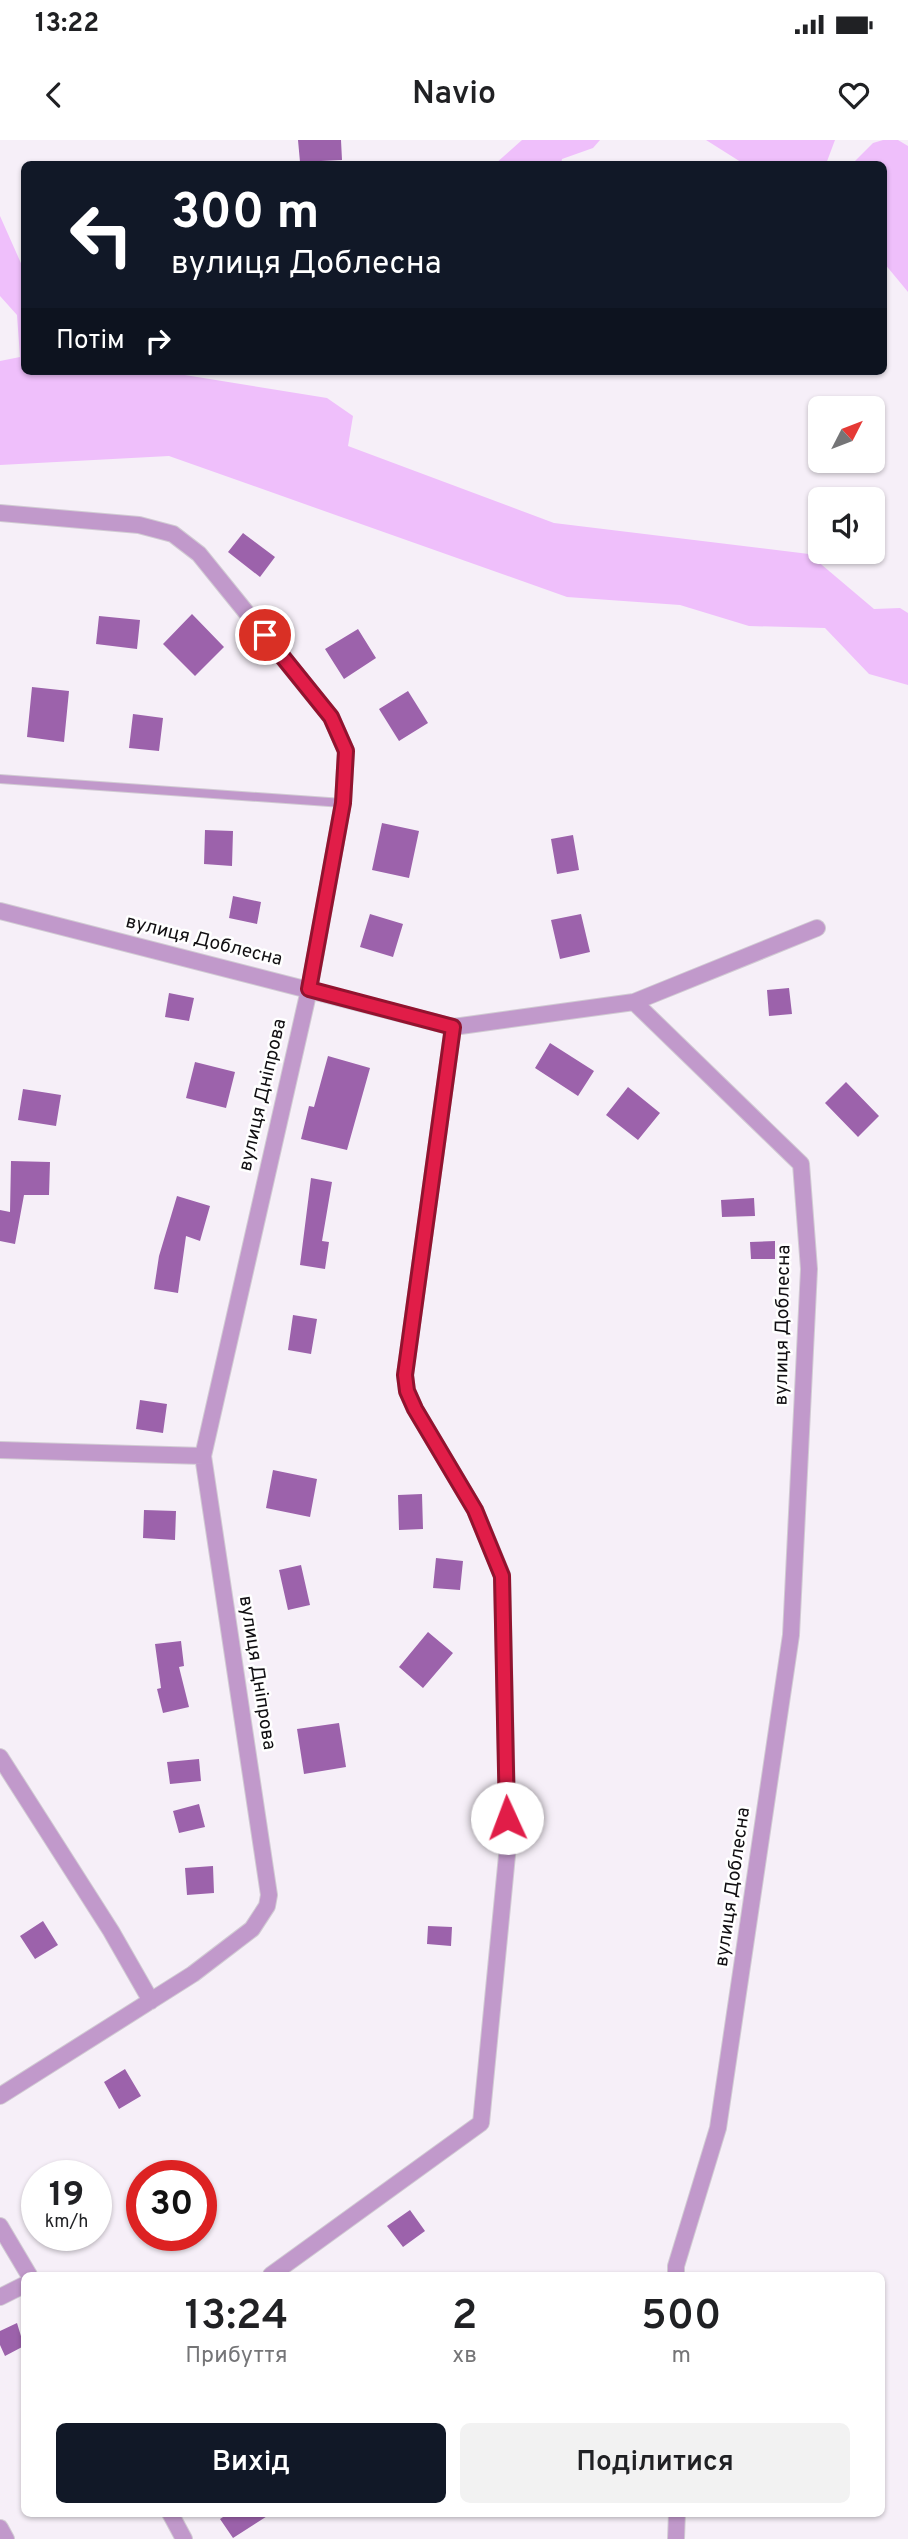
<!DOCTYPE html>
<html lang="uk">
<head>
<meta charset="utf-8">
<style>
	body { margin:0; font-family:Overpass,sans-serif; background:#f2f2f2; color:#202124; height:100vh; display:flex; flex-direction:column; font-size:26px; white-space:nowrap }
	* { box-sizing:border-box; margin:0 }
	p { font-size:23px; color:#757577 }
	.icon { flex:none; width:38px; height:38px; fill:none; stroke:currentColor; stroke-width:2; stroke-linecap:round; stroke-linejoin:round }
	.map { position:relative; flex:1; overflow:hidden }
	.sheet { position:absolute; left:21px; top:2132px; width:864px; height:245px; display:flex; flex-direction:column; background:#fff; border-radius:10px; box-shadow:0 2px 5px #0004 }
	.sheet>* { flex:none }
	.hud { position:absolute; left:21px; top:21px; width:866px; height:214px; border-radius:10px; box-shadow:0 2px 5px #0004; background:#111827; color:#fff; overflow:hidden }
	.needle { width:46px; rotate:48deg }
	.fabs { position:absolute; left:808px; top:256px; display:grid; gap:14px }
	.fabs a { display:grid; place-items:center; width:77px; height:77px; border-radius:10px; background:#fff; box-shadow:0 2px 5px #0004; font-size:35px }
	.speed { position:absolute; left:21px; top:2020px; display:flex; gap:14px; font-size:35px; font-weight:700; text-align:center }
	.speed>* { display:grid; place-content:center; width:91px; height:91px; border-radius:50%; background:#fff; box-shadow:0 2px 5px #0004; line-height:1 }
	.speed small { font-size:18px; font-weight:400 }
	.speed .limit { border:10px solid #d22; background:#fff; color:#111 }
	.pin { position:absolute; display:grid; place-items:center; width:60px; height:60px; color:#fff; margin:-30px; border:4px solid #fff; border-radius:50%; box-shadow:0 2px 7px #0007 }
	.me { position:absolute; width:77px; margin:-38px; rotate:358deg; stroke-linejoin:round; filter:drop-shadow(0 0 5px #0008) }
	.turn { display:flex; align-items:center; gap:24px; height:147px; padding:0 35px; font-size:32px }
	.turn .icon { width:91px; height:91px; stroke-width:2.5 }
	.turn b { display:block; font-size:49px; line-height:60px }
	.then { display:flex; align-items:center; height:66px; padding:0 35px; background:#0003; gap:14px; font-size:26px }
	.eta { display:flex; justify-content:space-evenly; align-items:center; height:119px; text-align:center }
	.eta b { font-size:42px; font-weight:600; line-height:49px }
	.button { display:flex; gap:14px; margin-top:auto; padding:14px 35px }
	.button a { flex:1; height:80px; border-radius:10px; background:#111827; color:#fff; font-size:28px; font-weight:600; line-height:80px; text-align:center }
	.button a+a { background:#f2f2f2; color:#202124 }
	.status { display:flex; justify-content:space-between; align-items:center; height:49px; padding:0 35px; background:#fff; direction:ltr }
	.status svg { height:19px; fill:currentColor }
	header { display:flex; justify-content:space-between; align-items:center; height:91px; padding:0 35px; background:#fff; font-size:32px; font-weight:600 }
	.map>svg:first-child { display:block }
</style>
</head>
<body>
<div class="status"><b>13:22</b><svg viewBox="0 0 49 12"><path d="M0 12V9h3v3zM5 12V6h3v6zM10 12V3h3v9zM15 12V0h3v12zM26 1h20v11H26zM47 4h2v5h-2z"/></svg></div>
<header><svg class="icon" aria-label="back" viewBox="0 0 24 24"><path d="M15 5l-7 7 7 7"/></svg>Navio<svg class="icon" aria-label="heart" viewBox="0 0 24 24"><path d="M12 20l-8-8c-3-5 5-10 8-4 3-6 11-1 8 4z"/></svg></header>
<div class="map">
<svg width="908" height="2399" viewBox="0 0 908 2399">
	<rect width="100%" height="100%" fill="#f6eff8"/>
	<path fill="#efbffb" d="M 522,0 L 600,0 L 593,8 L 562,19 L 561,24 L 495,24 Z
		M 706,0 L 835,0 L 826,24 L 744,24 Z
		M 883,0 L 898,0 L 908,6 L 908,152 L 884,123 L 884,24 L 852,24 L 873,3 Z
		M 0,76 L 24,130 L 24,231 L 160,231 L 327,258 L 353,276 L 348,306 L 554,383 L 809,414 L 874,469 L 900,468 L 908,473 L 908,545 L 869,534 L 825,488 L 749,486 L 680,465 L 567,457 L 169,316 L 0,325 L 0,221 L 20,217 L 17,175 L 0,156 Z"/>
	<path fill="#9c62ab" d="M 298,0 L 341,0 L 342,20 L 300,22 Z
		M 243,393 L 275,417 L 260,437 L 228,412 Z
		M 192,474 L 224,507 L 195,536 L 163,504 Z
		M 99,476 L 140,480 L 137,509 L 96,504 Z
		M 358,489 L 376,518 L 344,539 L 325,509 Z
		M 32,547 L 69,551 L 64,602 L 27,597 Z
		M 408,551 L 428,583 L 399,601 L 379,569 Z
		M 133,574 L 163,578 L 159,611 L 129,608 Z
		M 382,683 L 419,691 L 409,738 L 372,730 Z
		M 205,690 L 233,691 L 232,726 L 204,724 Z
		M 573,695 L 579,730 L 557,734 L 551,699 Z
		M 233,756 L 261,762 L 257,784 L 229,778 Z
		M 370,774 L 403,784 L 393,817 L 360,807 Z
		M 581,774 L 590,812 L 560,819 L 551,780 Z
		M 789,848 L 792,874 L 769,876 L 767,850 Z
		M 169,853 L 194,858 L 189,881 L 165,877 Z
		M 550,903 L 594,931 L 578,956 L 535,928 Z
		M 328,916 L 370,928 L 347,1010 L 301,999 L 309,966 L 314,967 Z
		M 195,922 L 235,932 L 226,968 L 186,958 Z
		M 846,942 L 879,976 L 858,997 L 825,963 Z
		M 628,947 L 660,973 L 638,1000 L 606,975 Z
		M 23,949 L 61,955 L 56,986 L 18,980 Z
		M 11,1021 L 50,1022 L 49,1055 L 24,1055 L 15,1104 L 0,1101 L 0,1070 L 10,1072 Z
		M 311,1038 L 332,1042 L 322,1101 L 329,1102 L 325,1129 L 300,1125 Z
		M 177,1056 L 210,1066 L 200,1101 L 186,1096 L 178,1153 L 154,1149 L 159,1116 Z
		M 754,1058 L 755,1076 L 722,1077 L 721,1060 Z
		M 775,1101 L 775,1119 L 751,1119 L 750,1102 Z
		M 293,1175 L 317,1179 L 311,1214 L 288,1210 Z
		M 140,1260 L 167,1264 L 163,1293 L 136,1289 Z
		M 273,1330 L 317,1339 L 310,1377 L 266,1368 Z
		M 422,1354 L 423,1389 L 399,1390 L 398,1355 Z
		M 144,1370 L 176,1371 L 175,1400 L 143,1398 Z
		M 436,1418 L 463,1421 L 460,1450 L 433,1448 Z
		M 301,1425 L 310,1465 L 288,1470 L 279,1430 Z
		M 428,1492 L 453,1513 L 423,1548 L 399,1527 Z
		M 181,1501 L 184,1526 L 179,1527 L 189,1567 L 163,1573 L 157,1549 L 161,1548 L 155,1504 Z
		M 339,1583 L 346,1627 L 304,1634 L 297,1589 Z
		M 199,1619 L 201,1641 L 170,1644 L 167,1622 Z
		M 199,1664 L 205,1687 L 179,1693 L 173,1671 Z
		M 213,1726 L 214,1753 L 187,1755 L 185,1728 Z
		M 43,1781 L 58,1805 L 35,1819 L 20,1796 Z
		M 428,1786 L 452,1787 L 451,1806 L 427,1804 Z
		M 125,1929 L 141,1956 L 119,1969 L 104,1942 Z
		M 410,2070 L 425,2091 L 403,2107 L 387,2086 Z
		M 17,2183 L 24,2206 L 5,2216 L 0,2205 L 0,2191 Z
		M 229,2373 L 272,2373 L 233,2398 L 220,2379 Z"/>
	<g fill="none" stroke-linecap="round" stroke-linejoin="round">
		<defs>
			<path id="service" d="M 0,639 L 343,663"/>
			<path id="minor" d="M 0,373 L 139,385 L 173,394 L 199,414 L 331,577 L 346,611 L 343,663 L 309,850 L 203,1316 L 269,1755 L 267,1766 L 252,1789 L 193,1834 L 0,1956
				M 0,771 L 453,887 L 634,862 L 817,788
				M 634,862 L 801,1024 L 809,1129 L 791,1495 L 718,1988 L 676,2126 L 676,2135
				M 0,1310 L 203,1316
				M 0,1617 L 111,1791 L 151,1861
				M 0,2086 L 29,2135
				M 271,2135 L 481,1983 L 508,1705 L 502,1435 L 475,1370 L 415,1269 L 407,1251 L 405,1235 L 453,887
				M 0,2157 L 24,2145
				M 170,2373 L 184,2399
				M 0,2388 L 6,2399
				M 676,2399 L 677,2373"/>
		</defs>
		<use href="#service" stroke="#d1cbd3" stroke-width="10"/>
		<use href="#minor" stroke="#d1cbd3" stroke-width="18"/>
		<use href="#service" stroke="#c199cb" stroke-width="8"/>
		<use href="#minor" stroke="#c199cb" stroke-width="16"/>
	</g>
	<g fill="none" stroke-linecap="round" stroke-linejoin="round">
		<defs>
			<path id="route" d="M 265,495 L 331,577 L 346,611 L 343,663 L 309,849 L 453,887 L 405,1235 L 407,1251 L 415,1269 L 475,1370 L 502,1436 L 507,1678"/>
		</defs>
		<use href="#route" stroke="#92132f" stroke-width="18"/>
		<use href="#route" stroke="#e11d48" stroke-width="12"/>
	</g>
	<g text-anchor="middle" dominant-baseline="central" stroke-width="5" stroke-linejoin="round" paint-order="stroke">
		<g font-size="19" fill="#110f12" stroke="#fff">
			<text transform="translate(204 801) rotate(14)">вулиця Доблесна</text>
			<text transform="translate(263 955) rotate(-77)">вулиця Дніпрова</text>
			<text transform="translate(783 1185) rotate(-89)">вулиця Доблесна</text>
			<text transform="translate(257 1533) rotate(81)">вулиця Дніпрова</text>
			<text transform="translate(733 1747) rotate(-82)">вулиця Доблесна</text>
		</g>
	</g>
</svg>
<div class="fabs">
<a><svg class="needle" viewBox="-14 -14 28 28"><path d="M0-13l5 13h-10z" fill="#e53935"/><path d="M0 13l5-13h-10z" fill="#757577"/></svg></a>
<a><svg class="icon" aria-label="sound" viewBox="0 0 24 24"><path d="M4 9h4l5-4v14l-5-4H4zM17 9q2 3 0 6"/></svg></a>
</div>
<div class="speed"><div>19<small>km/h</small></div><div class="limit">30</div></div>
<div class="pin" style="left:265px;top:495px;background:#d93025"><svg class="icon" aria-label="arrive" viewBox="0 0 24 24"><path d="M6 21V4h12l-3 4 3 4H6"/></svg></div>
<svg class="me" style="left:507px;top:1678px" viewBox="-20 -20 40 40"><circle r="19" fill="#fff"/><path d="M0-13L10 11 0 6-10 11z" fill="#e11d48"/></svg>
<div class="hud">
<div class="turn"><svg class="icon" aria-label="left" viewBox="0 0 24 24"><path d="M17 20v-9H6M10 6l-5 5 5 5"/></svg><div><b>300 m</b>вулиця Доблесна</div></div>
<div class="then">Потім<svg class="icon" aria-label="right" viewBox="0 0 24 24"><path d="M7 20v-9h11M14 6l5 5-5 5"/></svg></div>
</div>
<section class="sheet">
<div class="eta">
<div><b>13:24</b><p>Прибуття</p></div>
<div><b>2</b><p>хв</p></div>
<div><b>500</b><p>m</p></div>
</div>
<div class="button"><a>Вихід</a><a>Поділитися</a></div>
</section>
</div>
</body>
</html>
